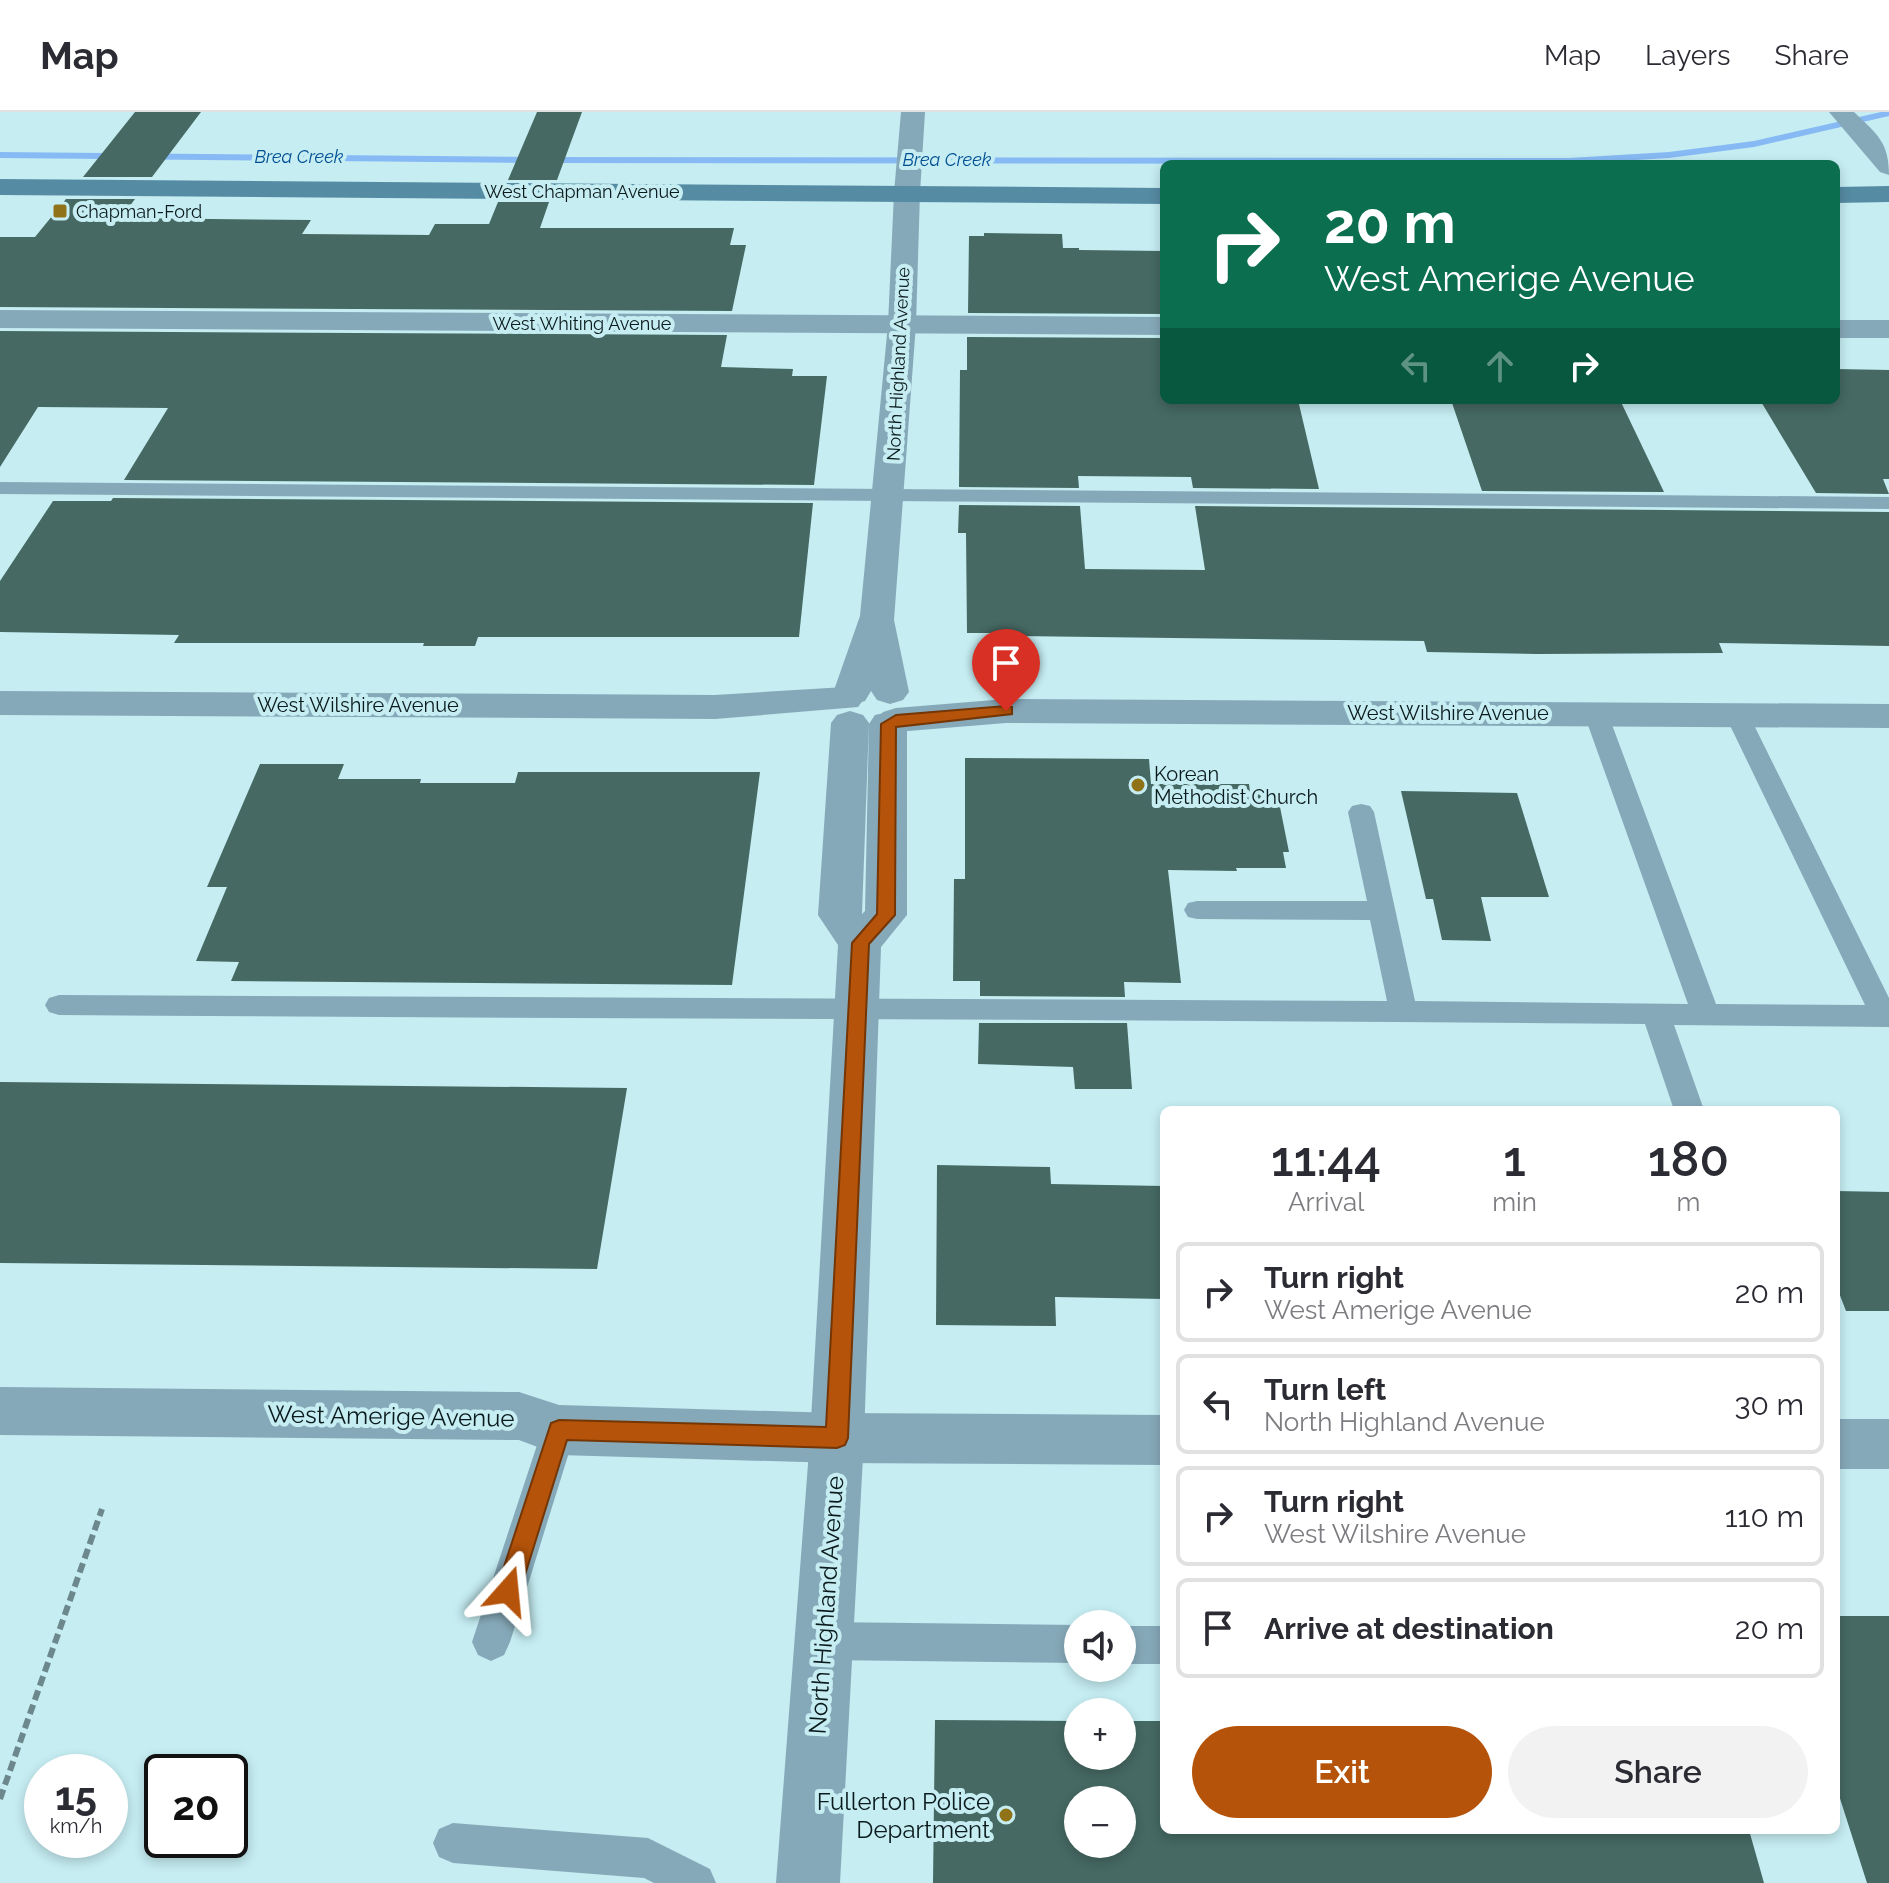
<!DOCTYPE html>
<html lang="en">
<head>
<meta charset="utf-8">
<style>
	body { margin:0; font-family:Raleway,sans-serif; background:#f2f2f3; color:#2b2b33; height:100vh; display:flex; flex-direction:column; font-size:30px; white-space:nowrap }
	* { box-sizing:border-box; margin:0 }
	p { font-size:26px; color:#7c7c81 }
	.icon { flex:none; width:44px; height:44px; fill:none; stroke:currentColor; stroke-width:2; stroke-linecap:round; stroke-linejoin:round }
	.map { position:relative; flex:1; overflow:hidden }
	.details { position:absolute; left:1160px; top:994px; width:680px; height:728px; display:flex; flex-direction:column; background:#fff; border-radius:12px; box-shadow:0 4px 12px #0003 }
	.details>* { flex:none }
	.hud { position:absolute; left:1160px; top:48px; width:680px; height:244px; border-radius:12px; box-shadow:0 4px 12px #0003; background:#0b6e4f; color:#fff; overflow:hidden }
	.buttons { position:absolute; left:1064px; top:1498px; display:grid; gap:16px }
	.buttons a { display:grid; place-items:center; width:72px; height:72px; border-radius:50%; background:#fff; box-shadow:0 4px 12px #0003; font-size:40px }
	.speed { position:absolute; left:24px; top:1642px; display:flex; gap:16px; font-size:40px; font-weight:700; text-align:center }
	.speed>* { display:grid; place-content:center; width:104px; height:104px; border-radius:50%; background:#fff; box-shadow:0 4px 12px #0003; line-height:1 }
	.speed small { font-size:20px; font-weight:400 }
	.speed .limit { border:4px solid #111; border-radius:12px; background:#fff; color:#111 }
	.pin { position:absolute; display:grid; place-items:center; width:68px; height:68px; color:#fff; margin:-82px -34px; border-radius:50% 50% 50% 0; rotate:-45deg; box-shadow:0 0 8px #0007 }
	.pin .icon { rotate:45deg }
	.me { position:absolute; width:88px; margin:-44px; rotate:18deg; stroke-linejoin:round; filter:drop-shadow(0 0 6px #0008) }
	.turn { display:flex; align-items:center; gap:28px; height:168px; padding:0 32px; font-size:36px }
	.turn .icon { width:104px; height:104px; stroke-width:2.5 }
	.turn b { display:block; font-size:56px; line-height:68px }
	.lanes { display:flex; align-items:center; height:76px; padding:0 32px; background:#0003; justify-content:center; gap:40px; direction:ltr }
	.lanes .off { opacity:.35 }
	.eta { display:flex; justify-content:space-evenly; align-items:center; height:136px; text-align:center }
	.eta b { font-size:48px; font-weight:600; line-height:56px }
	.cta { display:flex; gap:16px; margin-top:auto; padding:16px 32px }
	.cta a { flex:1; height:92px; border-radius:48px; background:#b45309; color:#fff; font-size:32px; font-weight:600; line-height:92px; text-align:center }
	.cta a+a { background:#f2f2f3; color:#2b2b33 }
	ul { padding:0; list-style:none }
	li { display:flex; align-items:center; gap:24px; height:100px; margin:0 16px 12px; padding:0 16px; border:4px solid #e1e1e2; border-radius:12px }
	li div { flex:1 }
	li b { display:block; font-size:30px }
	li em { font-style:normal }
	header { display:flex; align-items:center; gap:48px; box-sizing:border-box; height:112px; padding:0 40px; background:#fff; border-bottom:2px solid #e1e1e2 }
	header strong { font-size:38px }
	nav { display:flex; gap:44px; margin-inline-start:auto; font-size:28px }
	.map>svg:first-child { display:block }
</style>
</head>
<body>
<header>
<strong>Map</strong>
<nav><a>Map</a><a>Layers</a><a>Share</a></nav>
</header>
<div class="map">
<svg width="1889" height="1771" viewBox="0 0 1889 1771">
	<rect width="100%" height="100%" fill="#c5edf2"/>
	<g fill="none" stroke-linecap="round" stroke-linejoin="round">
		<path fill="#87baf4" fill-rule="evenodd" d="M 1881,0 L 1889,0 L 1889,4 L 1754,35 L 1669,46 L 1570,52 L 535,51 L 0,46 L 0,40 L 535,45 L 1569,46 L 1669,40 L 1754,29 Z"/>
	</g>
	<path fill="#466963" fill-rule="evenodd" d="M 135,0 L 201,0 L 152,65 L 83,65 Z
		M 537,0 L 582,0 L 557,68 L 508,68 Z
		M 66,87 L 135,87 L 121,106 L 311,108 L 302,122 L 429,123 L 435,112 L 489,112 L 498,90 L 549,90 L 540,116 L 734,116 L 730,133 L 746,133 L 732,199 L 0,195 L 0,125 L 35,125 Z
		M 984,121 L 1062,122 L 1063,136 L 1079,136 L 1079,138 L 1164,139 L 1164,202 L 968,201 L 969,124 L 984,124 Z
		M 0,219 L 727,223 L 721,255 L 793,257 L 792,264 L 827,264 L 814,373 L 124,368 L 168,296 L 38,295 L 0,355 Z
		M 967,225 L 1164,226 L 1164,288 L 1298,288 L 1319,377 L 1193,376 L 1191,365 L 1078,364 L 1079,376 L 959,375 L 960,258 L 967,258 Z
		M 1836,257 L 1889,258 L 1889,367 L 1883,367 L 1889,382 L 1816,381 L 1760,288 L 1836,288 Z
		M 1451,288 L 1620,288 L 1664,380 L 1482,379 Z
		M 113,386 L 813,391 L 799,525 L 478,525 L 475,534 L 423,534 L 424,531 L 174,531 L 179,523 L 0,520 L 0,469 L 53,389 L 111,389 Z
		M 959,393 L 1080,394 L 1085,457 L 1205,458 L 1195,394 L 1889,400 L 1889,534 L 1719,531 L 1723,541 L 1537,542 L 1427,540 L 1424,529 L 1006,524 L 1006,521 L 967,521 L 966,421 L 958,421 Z
		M 965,646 L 1149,647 L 1151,672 L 1249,672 L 1250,680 L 1277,680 L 1289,740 L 1283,740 L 1286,756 L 1236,756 L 1237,759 L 1168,758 L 1181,871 L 1124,870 L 1125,885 L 980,884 L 980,869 L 953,869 L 954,767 L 965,767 Z
		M 260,652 L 344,652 L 338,667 L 421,667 L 420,671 L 515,671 L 518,660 L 760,660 L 732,873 L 231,869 L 239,850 L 196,849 L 227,775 L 207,775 Z
		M 1401,679 L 1517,681 L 1549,785 L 1481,785 L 1491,829 L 1442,828 L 1433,787 L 1426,787 Z
		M 979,911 L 1127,911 L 1132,977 L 1075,977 L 1073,955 L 978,952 Z
		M 0,970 L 627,976 L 597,1157 L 0,1151 Z
		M 937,1053 L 1050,1055 L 1051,1072 L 1164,1074 L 1164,1187 L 1055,1185 L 1056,1214 L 936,1213 Z
		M 1836,1079 L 1889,1080 L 1889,1199 L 1846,1199 L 1836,1173 Z
		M 1836,1504 L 1889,1504 L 1889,1771 L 1867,1771 L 1836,1674 Z
		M 935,1608 L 1078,1609 L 1078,1644 L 1122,1644 L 1122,1609 L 1164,1609 L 1164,1718 L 1749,1718 L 1764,1771 L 933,1771 ZM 1078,1688 L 1122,1688 L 1122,1732 L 1078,1732 Z"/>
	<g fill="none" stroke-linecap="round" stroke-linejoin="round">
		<path stroke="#6c888c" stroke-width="6" stroke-dasharray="10 5" stroke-linecap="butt" d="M 0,1687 L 102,1397"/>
		<path fill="#86a9b9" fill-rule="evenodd" d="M 0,370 L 1889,385 L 1889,397 L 0,382 Z
			M 1596,594 L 1604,597 L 1608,602 L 1716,892 L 1865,893 L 1725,603 L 1729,598 L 1745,598 L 1749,603 L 1889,886 L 1889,915 L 1674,913 L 1704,998 L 1674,998 L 1645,912 C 1117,907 588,907 59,903 L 49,900 L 45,893 L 49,886 L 59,883 L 1387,889 L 1370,808 L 1197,807 L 1188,805 L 1184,798 L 1188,791 L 1197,789 L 1367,789 L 1348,700 L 1352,694 L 1361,692 L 1370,694 L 1374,700 L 1415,889 L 1688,892 L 1584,602 L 1588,597 Z
			M 559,1302 L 571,1307 L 576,1318 L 510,1530 L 504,1543 L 491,1549 L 478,1543 L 472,1530 L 542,1318 L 547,1307 Z
			M 824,1510 L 1078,1513 L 1078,1551 L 824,1548 L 811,1542 L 805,1529 L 811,1516 Z
			M 1122,1514 L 1164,1514 L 1164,1552 L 1122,1552 Z
			M 453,1711 L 648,1726 L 710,1757 L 716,1771 L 654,1771 L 644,1766 L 453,1751 L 439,1745 L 433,1731 L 439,1717 Z"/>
		<path fill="#86a9b9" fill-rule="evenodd" d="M 901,0 L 925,0 L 920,81 L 916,86 L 898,86 L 894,81 Z
			M 1829,0 L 1854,0 C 1877,22 1889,30 1889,63 L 1880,60 Z
			M 0,198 L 1164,205 L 1164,223 L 0,216 Z
			M 1836,208 L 1889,208 L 1889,226 L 1836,226 Z
			M 845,575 L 858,579 L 864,587 L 858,595 L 715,607 L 0,603 L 0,579 L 715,583 Z
			M 1006,587 L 1889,592 L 1889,616 L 1006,611 L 896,620 L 883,616 L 877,608 L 883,600 L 896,596 Z
			M 0,1275 L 519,1280 L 559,1293 L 837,1301 L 1164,1303 L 1164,1353 L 837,1351 L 559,1343 L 519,1328 L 0,1323 Z
			M 1836,1307 L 1889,1307 L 1889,1357 L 1836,1357 Z"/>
		<path fill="#86a9b9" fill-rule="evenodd" d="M 907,73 L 916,76 L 920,81 L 916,212 L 894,508 L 909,580 L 903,588 L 890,592 L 877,588 L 871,579 L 865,589 L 852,593 L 839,589 L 833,581 L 860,504 L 888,212 L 894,81 L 898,76 Z
			M 850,599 L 863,603 L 869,611 L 862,802 L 865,799 L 869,612 L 875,603 L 888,600 L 901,603 L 907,612 L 907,803 L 881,835 L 864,1326 L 840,1771 L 776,1771 L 810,1326 L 838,833 L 818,803 L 831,611 L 837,603 Z"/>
		<path fill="#568ba4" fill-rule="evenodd" d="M 0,67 L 1164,76 L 1164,92 L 0,83 Z
			M 1889,74 L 1889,90 L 1836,91 L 1836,75 Z"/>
	</g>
	<path fill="#b45309" stroke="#753606" stroke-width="2" d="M 1006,594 L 1012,595 L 1012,602 L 896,615 L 895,803 L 869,832 L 848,1326 L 845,1333 L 837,1336 L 567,1328 L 520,1479 L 516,1487 L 508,1491 L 499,1487 L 496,1479 L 551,1311 L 559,1308 L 826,1315 L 852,831 L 877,802 L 881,612 L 896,603 Z"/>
	<g fill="#907318" stroke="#c5edf2" stroke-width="3">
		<rect x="52" y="91" width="16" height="16" rx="4"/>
		<circle cx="1138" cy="673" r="8"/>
		<circle cx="1006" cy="1703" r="8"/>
	</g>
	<g text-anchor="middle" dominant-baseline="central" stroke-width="8" stroke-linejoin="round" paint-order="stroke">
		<g font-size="18" font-style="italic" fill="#004f93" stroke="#c5edf2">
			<text x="299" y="44">Brea Creek</text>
			<text x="947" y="47">Brea Creek</text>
		</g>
		<g font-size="18" fill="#0b1a1c" stroke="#c5edf2">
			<text x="582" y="79">West Chapman Avenue</text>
			<text x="582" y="211">West Whiting Avenue</text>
			<text transform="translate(898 252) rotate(-87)">North Highland Avenue</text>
		</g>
		<g font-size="18" fill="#0b1a1c" stroke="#c5edf2" text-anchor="start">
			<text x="76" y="99">Chapman-Ford</text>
		</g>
		<g font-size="20" fill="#0b1a1c" stroke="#c5edf2">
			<text x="358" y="593">West Wilshire Avenue</text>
			<text x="1448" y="601">West Wilshire Avenue</text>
		</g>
		<g font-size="20" fill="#0b1a1c" stroke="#c5edf2" text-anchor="start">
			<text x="1154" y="662">Korean<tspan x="1154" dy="23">Methodist Church</tspan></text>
		</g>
		<g font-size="24" fill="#0b1a1c" stroke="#c5edf2">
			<text transform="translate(391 1304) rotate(1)">West Amerige Avenue</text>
			<text transform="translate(826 1493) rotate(-86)">North Highland Avenue</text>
		</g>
		<g font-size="24" fill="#0b1a1c" stroke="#c5edf2" text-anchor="end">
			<text x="990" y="1689">Fullerton Police<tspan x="990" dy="28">Department</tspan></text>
		</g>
	</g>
</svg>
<div class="buttons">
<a><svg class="icon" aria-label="sound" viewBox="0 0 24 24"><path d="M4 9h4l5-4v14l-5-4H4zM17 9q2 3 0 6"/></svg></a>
<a>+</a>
<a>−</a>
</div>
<div class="speed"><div>15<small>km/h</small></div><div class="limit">20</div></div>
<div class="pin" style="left:1006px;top:599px;background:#d93025"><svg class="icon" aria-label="arrive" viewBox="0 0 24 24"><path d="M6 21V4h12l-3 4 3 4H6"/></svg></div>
<svg class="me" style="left:508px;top:1479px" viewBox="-20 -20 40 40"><path d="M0-17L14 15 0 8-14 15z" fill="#b45309" stroke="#fff" stroke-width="4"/></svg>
<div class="hud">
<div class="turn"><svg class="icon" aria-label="right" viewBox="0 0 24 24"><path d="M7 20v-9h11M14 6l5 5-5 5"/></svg><div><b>20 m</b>West Amerige Avenue</div></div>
<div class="lanes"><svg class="icon off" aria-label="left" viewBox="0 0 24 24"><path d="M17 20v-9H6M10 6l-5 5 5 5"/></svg><svg class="icon off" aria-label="ahead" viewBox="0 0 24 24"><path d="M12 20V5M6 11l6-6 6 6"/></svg><svg class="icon" aria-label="right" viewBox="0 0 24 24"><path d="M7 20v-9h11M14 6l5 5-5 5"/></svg></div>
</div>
<section class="details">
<div class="eta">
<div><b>11:44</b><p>Arrival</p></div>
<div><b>1</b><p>min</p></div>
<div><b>180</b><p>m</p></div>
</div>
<ul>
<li><svg class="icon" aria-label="right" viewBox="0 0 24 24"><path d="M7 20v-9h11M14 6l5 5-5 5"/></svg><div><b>Turn right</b><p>West Amerige Avenue</p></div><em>20 m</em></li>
<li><svg class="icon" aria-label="left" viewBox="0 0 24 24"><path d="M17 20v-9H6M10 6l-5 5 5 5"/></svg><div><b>Turn left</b><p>North Highland Avenue</p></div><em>30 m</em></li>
<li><svg class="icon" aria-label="right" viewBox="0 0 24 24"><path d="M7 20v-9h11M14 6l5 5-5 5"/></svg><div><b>Turn right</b><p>West Wilshire Avenue</p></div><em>110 m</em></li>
<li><svg class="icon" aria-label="arrive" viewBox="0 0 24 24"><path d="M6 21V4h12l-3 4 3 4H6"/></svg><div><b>Arrive at destination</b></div><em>20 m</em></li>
</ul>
<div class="cta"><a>Exit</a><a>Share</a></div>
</section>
</div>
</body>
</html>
